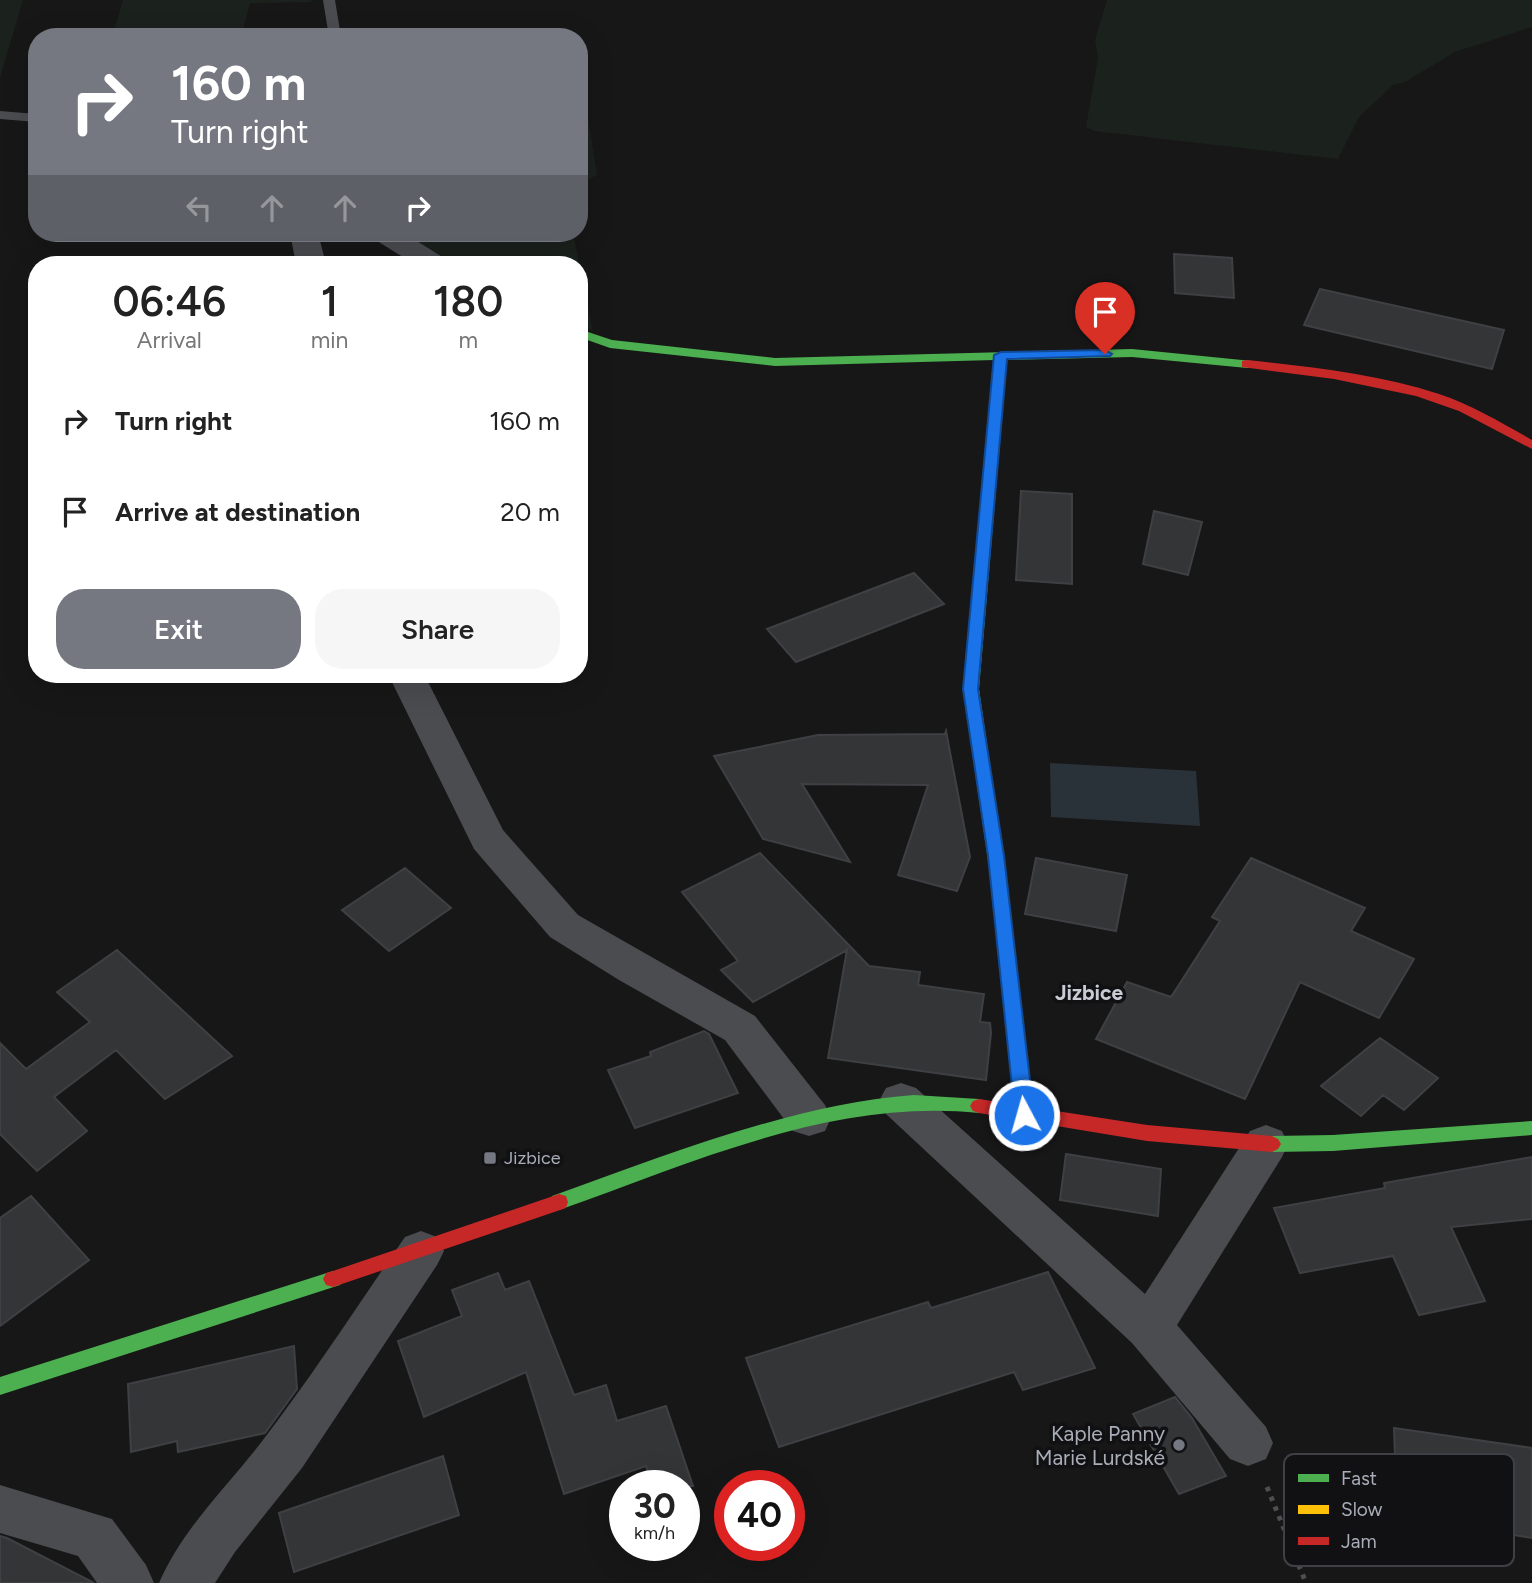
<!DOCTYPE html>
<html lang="en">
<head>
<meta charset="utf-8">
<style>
	body { margin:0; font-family:Figtree,sans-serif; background:#f6f6f6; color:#222; height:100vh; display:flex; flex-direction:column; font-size:26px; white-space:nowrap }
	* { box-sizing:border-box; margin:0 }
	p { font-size:23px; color:#767676 }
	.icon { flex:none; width:38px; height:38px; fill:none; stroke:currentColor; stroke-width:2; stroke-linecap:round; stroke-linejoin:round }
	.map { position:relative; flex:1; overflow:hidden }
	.details { position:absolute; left:28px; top:256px; width:560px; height:427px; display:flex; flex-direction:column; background:#fff; border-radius:28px; box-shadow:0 7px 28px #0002 }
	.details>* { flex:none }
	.hud { position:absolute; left:28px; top:28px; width:560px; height:214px; border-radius:28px; box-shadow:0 7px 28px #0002; background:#757880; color:#fff; overflow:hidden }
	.speed { position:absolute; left:609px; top:1470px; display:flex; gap:14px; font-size:35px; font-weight:700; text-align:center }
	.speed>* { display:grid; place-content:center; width:91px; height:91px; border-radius:50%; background:#fff; box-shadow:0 7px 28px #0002; line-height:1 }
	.speed small { font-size:18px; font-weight:400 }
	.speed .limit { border:10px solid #d22; background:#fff; color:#111 }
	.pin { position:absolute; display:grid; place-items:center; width:60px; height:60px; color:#fff; margin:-72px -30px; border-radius:50% 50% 50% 0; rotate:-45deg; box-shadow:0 0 7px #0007 }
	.pin .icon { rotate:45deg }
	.me { position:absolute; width:77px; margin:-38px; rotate:354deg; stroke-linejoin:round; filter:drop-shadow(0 0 5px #0008) }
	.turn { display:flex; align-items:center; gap:24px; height:147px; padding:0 28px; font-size:32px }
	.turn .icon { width:91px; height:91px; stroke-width:2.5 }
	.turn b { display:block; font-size:49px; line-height:60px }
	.lanes { display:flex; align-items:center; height:66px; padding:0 28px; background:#0003; justify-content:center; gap:35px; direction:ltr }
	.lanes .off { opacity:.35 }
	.eta { display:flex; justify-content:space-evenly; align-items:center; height:119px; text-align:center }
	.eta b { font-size:42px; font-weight:600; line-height:49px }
	.action { display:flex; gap:14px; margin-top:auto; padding:14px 28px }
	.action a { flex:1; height:80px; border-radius:28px; background:#757880; color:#fff; font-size:28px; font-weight:600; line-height:80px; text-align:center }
	.action a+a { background:#f6f6f6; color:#222 }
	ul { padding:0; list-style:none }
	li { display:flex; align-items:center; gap:21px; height:91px; padding:0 28px }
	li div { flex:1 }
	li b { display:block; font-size:26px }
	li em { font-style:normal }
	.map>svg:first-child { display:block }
</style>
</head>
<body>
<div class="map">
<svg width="1532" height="1583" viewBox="0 0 1532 1583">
	<rect width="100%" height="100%" fill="#171717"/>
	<path fill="#1b211c" d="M 0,0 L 23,0 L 0,78 Z
		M 123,0 L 311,0 L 312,2 L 250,3 L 241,37 L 112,37 Z
		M 1107,0 L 1532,0 L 1532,27 L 1455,52 L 1405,82 L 1393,85 L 1359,117 L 1338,159 L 1094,131 L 1086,127 L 1098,58 L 1095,40 Z
		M 556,30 L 560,37 L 345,37 L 345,31 Z
		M 579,82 L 585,98 L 597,175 L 579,184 Z
		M 402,233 L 573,233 L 593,331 L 579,325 L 579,264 L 453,264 Z"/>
	<path fill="#2a3239" d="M 1050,763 L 1196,771 L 1200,826 L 1051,817 Z"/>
	<path fill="#343537" stroke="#3f4043" stroke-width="2" d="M 1174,254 L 1232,258 L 1234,298 L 1175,293 Z
		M 1320,289 L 1504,330 L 1492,369 L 1304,325 Z
		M 1021,491 L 1072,494 L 1072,584 L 1016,580 Z
		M 1154,511 L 1202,522 L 1188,575 L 1143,564 Z
		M 914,573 L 944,604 L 796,662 L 767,629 Z
		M 946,731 L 970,857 L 957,891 L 898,875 L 928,785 L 802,784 L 850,862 L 763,839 L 714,756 L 818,735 L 945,734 Z
		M 760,853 L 869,966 L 920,972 L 918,985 L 984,994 L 980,1022 L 990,1023 L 991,1033 L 986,1080 L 828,1058 L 847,950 L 753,1002 L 721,970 L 738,961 L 682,892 Z
		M 1036,858 L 1127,875 L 1116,931 L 1025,914 Z
		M 1251,858 L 1365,908 L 1351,931 L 1414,959 L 1379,1018 L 1300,982 L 1245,1099 L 1096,1039 L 1127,982 L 1171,997 L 1220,921 L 1212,917 Z
		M 405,868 L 451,908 L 389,951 L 342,910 Z
		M 117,950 L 232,1056 L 165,1099 L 116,1050 L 54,1097 L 87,1131 L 37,1171 L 0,1134 L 0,1043 L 26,1069 L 90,1022 L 57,992 Z
		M 704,1031 L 709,1034 L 738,1093 L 635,1128 L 608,1070 L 651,1056 L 650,1052 Z
		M 1380,1038 L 1438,1078 L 1404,1110 L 1383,1095 L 1361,1116 L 1321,1086 Z
		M 1066,1154 L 1161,1169 L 1158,1216 L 1060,1200 Z
		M 1532,1157 L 1532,1219 L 1451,1227 L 1485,1301 L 1419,1315 L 1393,1256 L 1300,1273 L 1274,1208 L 1385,1188 L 1384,1183 Z
		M 31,1196 L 89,1260 L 0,1326 L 0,1218 Z
		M 1048,1272 L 1095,1368 L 1023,1390 L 1014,1372 L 779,1447 L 746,1358 L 928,1302 L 931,1308 Z
		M 498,1273 L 505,1290 L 529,1281 L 574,1395 L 606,1385 L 617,1421 L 666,1406 L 693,1486 L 653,1486 L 646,1466 L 564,1494 L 526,1372 L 424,1417 L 398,1341 L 462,1316 L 452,1290 Z
		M 294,1346 L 297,1389 L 265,1433 L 178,1452 L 177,1441 L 131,1452 L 128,1384 Z
		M 1175,1397 L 1192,1418 L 1226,1476 L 1179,1494 L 1133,1414 Z
		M 1394,1428 L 1532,1448 L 1532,1538 L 1397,1516 Z
		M 443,1456 L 459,1515 L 294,1572 L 279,1513 Z
		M 0,1536 L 7,1538 L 94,1583 L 0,1583 Z"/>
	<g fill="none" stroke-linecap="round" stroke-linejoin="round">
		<path stroke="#4d4e52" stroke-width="5" stroke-dasharray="4.5 6" stroke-linecap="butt" d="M 1267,1487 L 1306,1583"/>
		<path fill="#4b4c50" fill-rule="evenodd" d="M 323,0 L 335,0 L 341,37 L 329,37 Z
			M 0,111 L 37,114 L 37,122 L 0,119 Z"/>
		<path fill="#4b4c50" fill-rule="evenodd" d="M 290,233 L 318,233 L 326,264 L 296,264 Z
			M 370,233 L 404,233 L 444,258 L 449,264 L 414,264 L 374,239 Z
			M 388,674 L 424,674 L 503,830 L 578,915 L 755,1016 L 825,1105 L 831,1118 L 825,1131 L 809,1136 L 793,1131 L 725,1040 L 619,980 L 550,937 L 474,849 Z
			M 901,1083 L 916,1088 L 1145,1294 L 1250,1131 L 1266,1125 L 1282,1131 L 1288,1144 L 1282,1157 L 1177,1325 L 1266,1427 L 1273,1443 L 1266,1459 L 1248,1466 L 1230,1459 L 1132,1343 L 886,1114 L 879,1101 L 886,1088 Z
			M 421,1231 L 437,1237 L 444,1251 L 437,1265 L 302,1468 L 235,1552 L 215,1583 L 159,1583 C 183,1527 230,1484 266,1436 C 315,1372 359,1303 405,1237 Z
			M 0,1485 L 112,1519 L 146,1565 L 154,1583 L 97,1583 L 78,1556 L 0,1533 Z"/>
		<path fill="#4caf50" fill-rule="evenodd" d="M 579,329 L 612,340 L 775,358 L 1132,349 L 1252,361 L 1252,367 L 1247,368 L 1132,357 L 1007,360 L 979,689 L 1007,881 L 1005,885 L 993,885 L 991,881 L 963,689 L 994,360 L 775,366 L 610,348 L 579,337 Z
			M 914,1095 L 979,1099 L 985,1101 L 988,1106 L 985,1111 L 979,1113 C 833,1098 694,1162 559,1210 L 552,1208 L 550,1202 L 552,1196 C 667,1155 793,1104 914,1095 Z
			M 1532,1121 L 1532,1135 L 1333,1151 L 1272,1152 L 1266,1149 L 1263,1144 L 1266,1139 L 1272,1136 L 1333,1135 Z
			M 333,1271 L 340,1273 L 343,1279 L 340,1285 L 0,1395 L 0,1377 Z"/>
		<path fill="#ffc107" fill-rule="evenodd" d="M 999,875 L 1005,877 L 1007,881 L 1033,1115 L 1030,1120 L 1024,1122 L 1018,1120 L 1015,1115 L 991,881 L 993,877 Z"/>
		<path fill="#c62828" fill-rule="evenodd" d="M 1247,360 C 1311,367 1378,374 1439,394 C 1472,405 1502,423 1532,440 L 1532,449 L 1459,411 L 1416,396 L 1334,379 L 1242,367 L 1242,361 Z
			M 979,1099 L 1147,1125 L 1272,1136 L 1278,1139 L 1281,1144 L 1278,1149 L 1272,1152 L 1147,1141 L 979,1113 L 973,1111 L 970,1106 L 973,1101 Z
			M 559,1194 L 566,1196 L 568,1202 L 566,1208 L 333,1287 L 326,1285 L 323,1279 L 326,1273 L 333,1271 Z"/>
	</g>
	<path fill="#1a73e8" stroke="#114b97" stroke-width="2" d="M 1105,350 L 1112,354 L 1110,356 L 1007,359 L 978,689 L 1004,856 L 1034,1115 L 1031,1120 L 1024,1122 L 1018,1120 L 1015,1115 L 988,856 L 963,689 L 994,355 L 1001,352 Z"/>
	<g fill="#757880" stroke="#111113" stroke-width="2.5">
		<rect x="483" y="1151" width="14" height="14" rx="3.5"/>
		<circle cx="1179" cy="1445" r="7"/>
	</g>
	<g text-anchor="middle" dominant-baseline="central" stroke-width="7" stroke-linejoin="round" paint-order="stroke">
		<g font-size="18" fill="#a8adb8" stroke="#111113" text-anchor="start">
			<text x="504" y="1158">Jizbice</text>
		</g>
		<g font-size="21" font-weight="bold" fill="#c9ccd4" stroke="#111113">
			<text x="1089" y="992">Jizbice</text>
		</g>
		<g font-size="21" fill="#a8adb8" stroke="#111113" text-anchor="end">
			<text x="1165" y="1433">Kaple Panny<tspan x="1165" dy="24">Marie Lurdské</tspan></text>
		</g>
	</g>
	<rect x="1284" y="1454" width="230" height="112" rx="10" fill="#111113" stroke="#3e4045" stroke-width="2"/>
	<rect x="1298" y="1474" width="31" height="8" fill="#4caf50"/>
	<rect x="1298" y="1505" width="31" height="9" fill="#ffc107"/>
	<rect x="1298" y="1537" width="31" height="8" fill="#c62828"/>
	<g font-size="19" fill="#a8adb8">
		<text x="1341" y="1485">Fast</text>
		<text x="1341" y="1516">Slow</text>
		<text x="1341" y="1548">Jam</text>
	</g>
</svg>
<div class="speed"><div>30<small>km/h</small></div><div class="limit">40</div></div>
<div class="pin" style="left:1105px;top:354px;background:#d93025"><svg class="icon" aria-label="arrive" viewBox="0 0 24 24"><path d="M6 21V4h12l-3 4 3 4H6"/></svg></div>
<svg class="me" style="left:1024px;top:1115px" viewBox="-20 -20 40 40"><circle r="17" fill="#1a73e8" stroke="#fff" stroke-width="3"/><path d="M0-11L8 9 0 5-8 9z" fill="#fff"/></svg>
<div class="hud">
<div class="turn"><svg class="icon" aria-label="right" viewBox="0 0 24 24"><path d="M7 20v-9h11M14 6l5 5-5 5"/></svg><div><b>160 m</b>Turn right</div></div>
<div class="lanes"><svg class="icon off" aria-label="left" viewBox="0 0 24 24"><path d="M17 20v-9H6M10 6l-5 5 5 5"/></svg><svg class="icon off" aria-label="ahead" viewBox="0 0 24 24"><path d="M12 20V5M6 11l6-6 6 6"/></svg><svg class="icon off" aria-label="ahead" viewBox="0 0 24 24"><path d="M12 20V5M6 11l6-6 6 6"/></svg><svg class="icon" aria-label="right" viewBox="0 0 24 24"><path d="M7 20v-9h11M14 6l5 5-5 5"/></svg></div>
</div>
<section class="details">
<div class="eta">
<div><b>06:46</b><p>Arrival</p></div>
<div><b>1</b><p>min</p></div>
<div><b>180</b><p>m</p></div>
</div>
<ul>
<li><svg class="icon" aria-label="right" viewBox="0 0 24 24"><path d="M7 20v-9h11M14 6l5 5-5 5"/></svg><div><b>Turn right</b></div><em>160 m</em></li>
<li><svg class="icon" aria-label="arrive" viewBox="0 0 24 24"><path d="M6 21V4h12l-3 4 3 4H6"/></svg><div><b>Arrive at destination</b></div><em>20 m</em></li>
</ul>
<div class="action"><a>Exit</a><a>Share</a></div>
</section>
</div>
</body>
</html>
